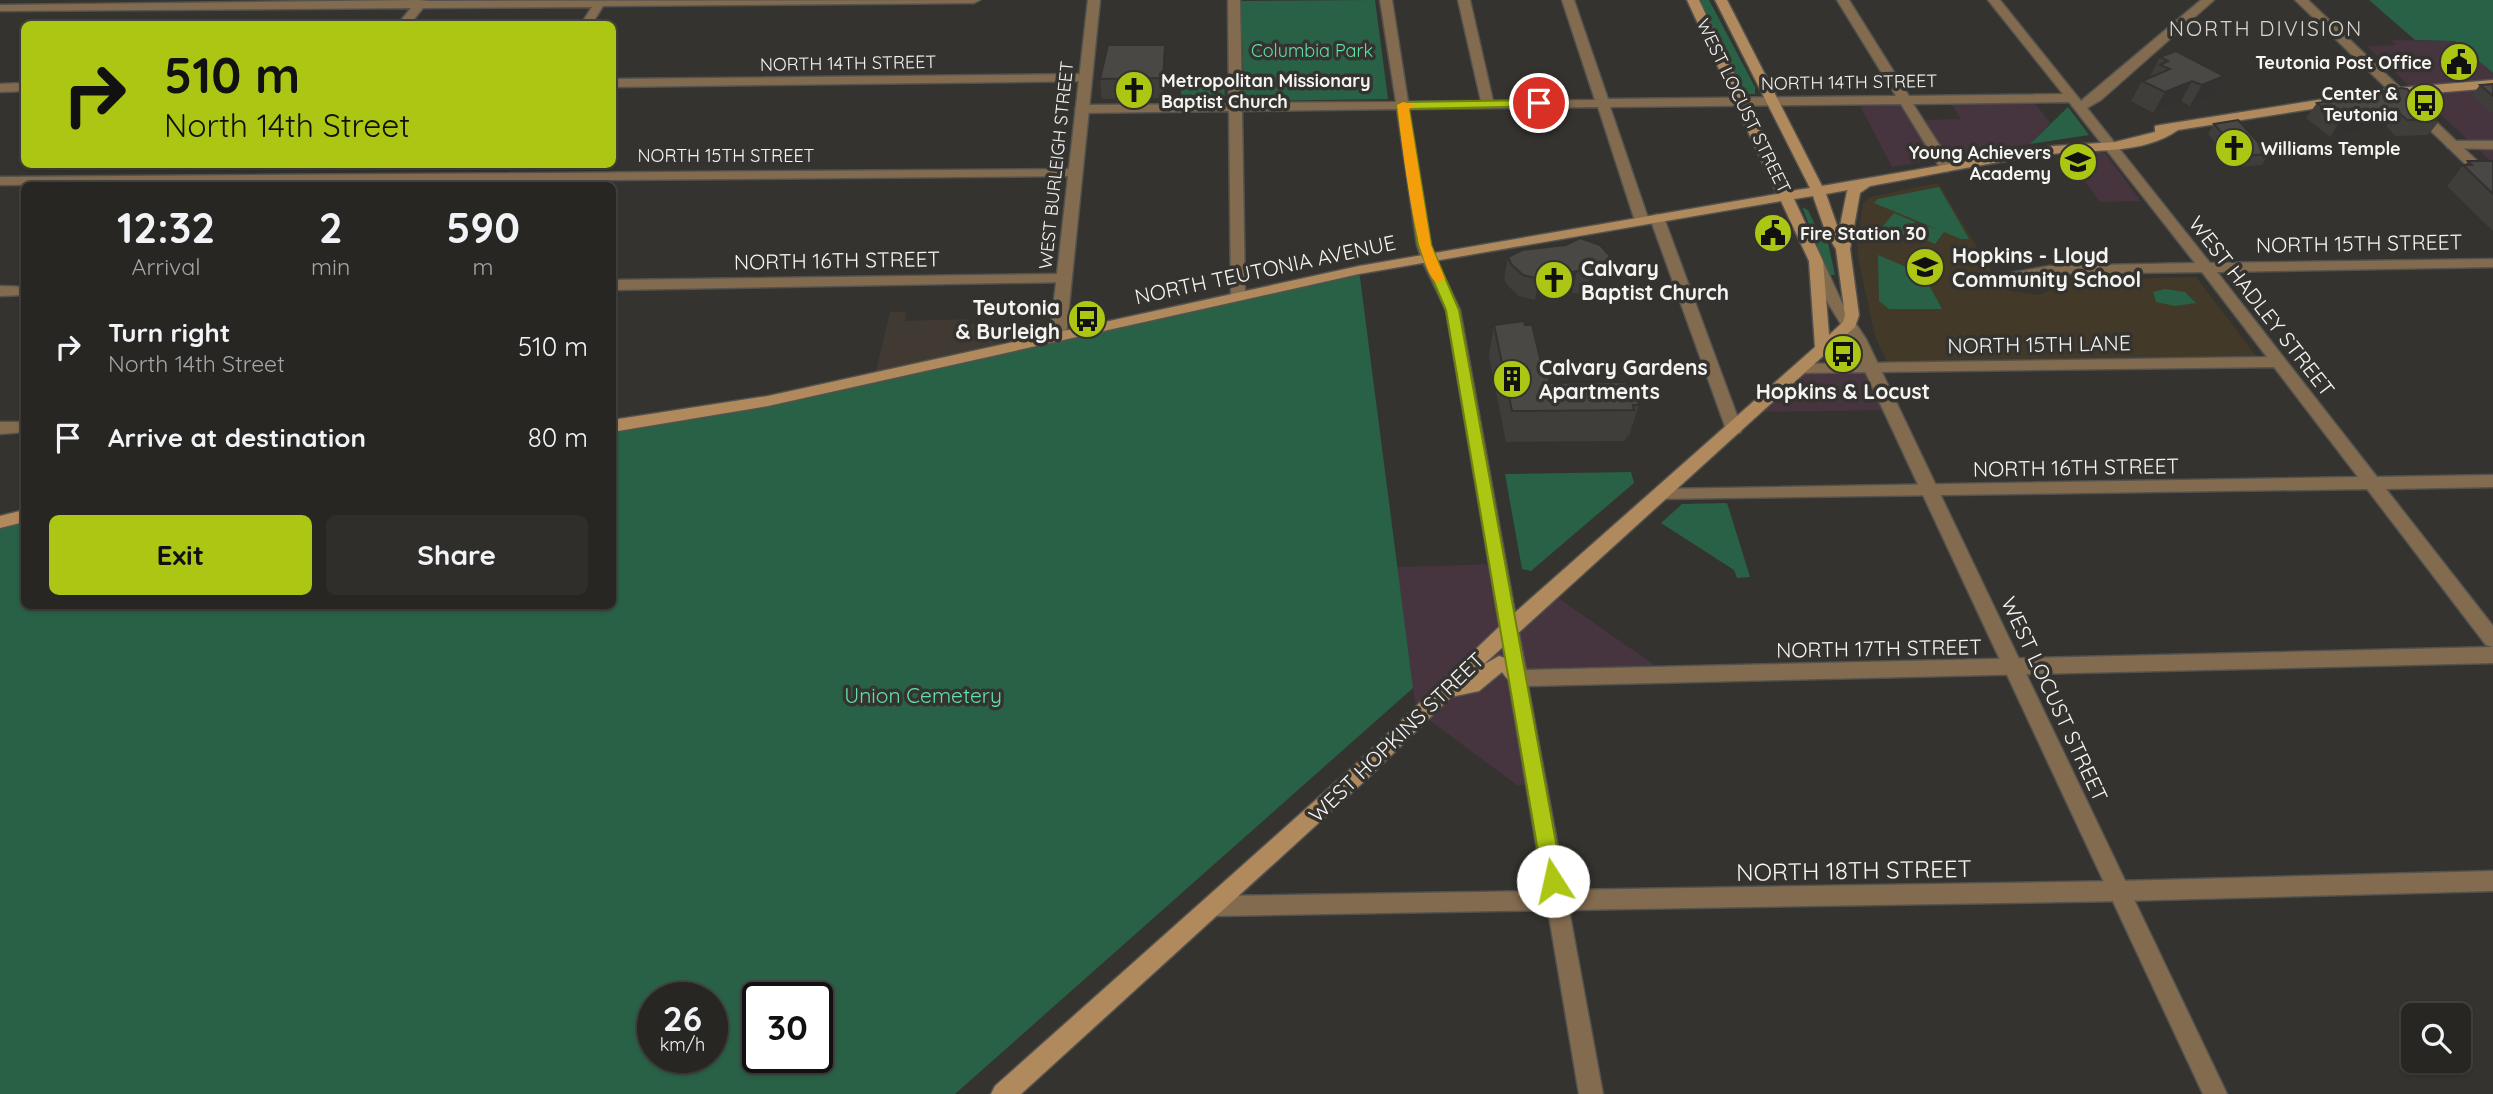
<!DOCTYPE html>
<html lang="en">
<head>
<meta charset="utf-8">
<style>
	body { margin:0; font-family:Quicksand,sans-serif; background:#2f2e2b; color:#f1f3f6; height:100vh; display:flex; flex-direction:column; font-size:26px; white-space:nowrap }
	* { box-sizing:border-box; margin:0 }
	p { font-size:23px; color:#a4a5a6 }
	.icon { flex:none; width:38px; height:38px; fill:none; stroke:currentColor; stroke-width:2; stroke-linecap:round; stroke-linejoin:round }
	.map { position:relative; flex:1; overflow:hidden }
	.panel { position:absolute; left:21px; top:182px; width:595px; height:427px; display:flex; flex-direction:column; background:#272623; border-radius:10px; box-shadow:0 2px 5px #0004,0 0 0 2px #434341 }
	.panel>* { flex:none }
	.banner { position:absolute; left:21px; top:21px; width:595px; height:147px; border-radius:10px; box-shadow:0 2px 5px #0004,0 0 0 2px #434341; background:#acc613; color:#111; overflow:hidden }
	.buttons { position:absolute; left:2401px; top:1003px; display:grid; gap:14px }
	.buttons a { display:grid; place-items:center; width:70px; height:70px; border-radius:10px; background:#272623; box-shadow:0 2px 5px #0004,0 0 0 2px #434341; font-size:35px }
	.speed { position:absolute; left:637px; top:982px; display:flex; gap:14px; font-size:35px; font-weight:700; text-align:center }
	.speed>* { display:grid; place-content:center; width:91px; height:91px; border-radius:50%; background:#272623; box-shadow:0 2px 5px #0004,0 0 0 2px #434341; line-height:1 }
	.speed small { font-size:18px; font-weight:400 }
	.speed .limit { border:4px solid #111; border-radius:10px; background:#fff; color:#111 }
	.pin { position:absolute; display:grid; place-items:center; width:60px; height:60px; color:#fff; margin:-30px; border:4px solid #fff; border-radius:50%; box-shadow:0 2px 7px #0007 }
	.me { position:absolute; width:77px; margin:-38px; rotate:350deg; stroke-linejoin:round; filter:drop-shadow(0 0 5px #0008) }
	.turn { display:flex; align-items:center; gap:24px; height:147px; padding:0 28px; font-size:32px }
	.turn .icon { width:91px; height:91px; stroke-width:2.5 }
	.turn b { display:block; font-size:49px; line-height:60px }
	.eta { display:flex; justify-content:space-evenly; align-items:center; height:119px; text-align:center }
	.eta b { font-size:42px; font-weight:800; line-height:49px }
	.primary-button { display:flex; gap:14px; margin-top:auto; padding:14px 28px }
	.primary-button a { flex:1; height:80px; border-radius:10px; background:#acc613; color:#111; font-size:28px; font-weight:800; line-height:80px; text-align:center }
	.primary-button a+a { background:#2f2e2b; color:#f1f3f6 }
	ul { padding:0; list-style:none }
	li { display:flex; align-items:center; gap:21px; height:91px; padding:0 28px }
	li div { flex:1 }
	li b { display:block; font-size:26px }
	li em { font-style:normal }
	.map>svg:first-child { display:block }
</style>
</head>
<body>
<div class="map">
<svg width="2493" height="1094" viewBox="0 0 2493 1094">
	<rect width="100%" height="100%" fill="#34332f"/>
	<path fill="#46343f" d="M 2391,40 L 2455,41 L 2493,73 L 2493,163 L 2366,46 L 2396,45 Z
		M 1948,99 L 2032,99 L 2050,123 L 2030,144 L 1892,167 L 1857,100 L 1903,100 L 1916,120 L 1961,119 Z
		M 2098,151 L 2105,153 L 2141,201 L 2100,202 L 2066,156 Z
		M 1872,367 L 1892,410 L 1754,412 L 1801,369 Z
		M 1498,564 L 1509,628 L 1551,593 L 1653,664 L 1641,676 L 1518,678 L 1536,782 L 1518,786 L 1421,714 L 1417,717 L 1397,567 Z"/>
	<path fill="#403a32" d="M 890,312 L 906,312 L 905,321 L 968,319 L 968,324 L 1002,324 L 999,350 L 874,379 Z"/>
	<path fill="#433929" d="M 1938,183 L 1997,280 L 2011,291 L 2039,295 L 2049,290 L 2057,282 L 2067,280 L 2196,277 L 2256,356 L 1888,364 L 1875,336 L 1858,258 L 1857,244 L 1863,203 L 1870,197 Z"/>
	<path fill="#296146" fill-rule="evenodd" d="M 1375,0 L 1388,99 L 1244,101 L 1241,1 Z
		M 1709,0 L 1755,87 L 1755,94 L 1749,94 L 1742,87 L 1702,5 L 1701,0 Z
		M 2369,0 L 2493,0 L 2493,73 L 2455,41 L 2415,40 Z
		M 1181,76 L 1224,76 L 1225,100 L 1176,101 L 1176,98 L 1181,97 Z
		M 2068,107 L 2089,135 L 2030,144 Z
		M 1939,187 L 1969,239 L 1961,239 L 1944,232 L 1935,244 L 1912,234 L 1921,224 L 1939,230 L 1874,203 L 1878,199 Z
		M 1802,207 L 1808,210 L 1819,233 L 1828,243 L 1835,275 L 1829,275 Z
		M 1894,213 L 1915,222 L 1898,241 L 1877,233 Z
		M 1878,255 L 1923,274 L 1942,309 L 1889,309 L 1879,301 Z
		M 1359,270 L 1413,688 L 955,1094 L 0,1094 L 0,522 L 24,516 L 24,606 L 612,606 L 613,426 L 674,417 ZM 653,998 L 712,998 L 712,1057 L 653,1057 ZM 758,998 L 817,998 L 817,1057 L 758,1057 Z
		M 2165,289 L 2185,292 L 2196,303 L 2175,306 L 2156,302 L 2153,292 Z
		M 1631,472 L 1634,483 L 1531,571 L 1522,569 L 1505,474 Z
		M 1727,503 L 1729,509 L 1750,577 L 1737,578 L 1734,570 L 1661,523 L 1682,504 Z"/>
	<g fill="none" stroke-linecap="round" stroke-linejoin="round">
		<defs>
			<path id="minor" d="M 418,0 L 429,1 L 980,0 L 974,3 L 603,6 L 592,24 L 581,24 L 592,7 L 423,8 L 410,24 L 398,24 L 411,8 L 0,11 L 0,5 Z
				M 1228,0 L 1240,0 L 1242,103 L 1396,102 L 1380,0 L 1392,0 L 1408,102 L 1481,101 L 1458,0 L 1470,0 L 1493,101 L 1595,100 L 1562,0 L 1574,0 L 1608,99 L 1896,96 L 1837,0 L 1849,0 L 1909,96 L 2063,94 L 1988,0 L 2000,0 L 2081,101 L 2201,0 L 2214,0 L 2101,100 L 2087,108 L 2210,263 L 2493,259 L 2493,267 L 2217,272 L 2377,477 L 2493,475 L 2493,487 L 2386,489 L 2493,626 L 2493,647 L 2486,645 L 2367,489 L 1654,499 L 1652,495 L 1654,491 L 1660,489 L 2358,477 L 2274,367 L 1796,373 L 1793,369 L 1801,364 L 2267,357 L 2202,272 L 2049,274 L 2011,279 L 2009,276 L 2011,273 L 2049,266 L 2195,263 L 2069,102 L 1913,104 L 1954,168 L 1947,172 L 1940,168 L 1901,104 L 1610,107 L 1649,221 L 1642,225 L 1635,221 L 1598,107 L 1409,109 L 1431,245 L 1436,260 L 1429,264 L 1422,260 L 1417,245 L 1397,109 L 1242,111 L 1245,295 L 1238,300 L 1231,295 L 1229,111 L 1081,113 L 1075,109 L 1081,105 L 1229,104 Z
				M 1085,74 L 1089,75 L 1089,81 L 612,87 L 612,79 Z
				M 24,83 L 24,91 L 0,92 L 0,84 Z
				M 2453,141 L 2493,141 L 2493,149 L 2448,148 L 2446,145 Z
				M 1074,169 L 1079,170 L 1079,176 L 0,185 L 0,177 Z
				M 1657,214 L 1664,218 L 1742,429 L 1740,433 L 1728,433 L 1726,429 L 1650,218 Z
				M 1062,274 L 1067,276 L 1069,279 L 1067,282 L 612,290 L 612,280 Z
				M 0,286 L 24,287 L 24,295 L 0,296 Z
				M 0,422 L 24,422 L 24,432 L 0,434 Z
				M 1509,622 L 1516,624 L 1518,629 L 1526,670 L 2493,647 L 2493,663 L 1528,686 L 1566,890 L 2120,881 L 2493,871 L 2493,891 L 2120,901 L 1569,910 L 1603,1094 L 1579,1094 L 1548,910 L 1215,916 L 1207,913 L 1204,906 L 1207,899 L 1215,896 L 1544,891 L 1500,629 L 1502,624 Z"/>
			<path id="tertiary" d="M 1088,0 L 1100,0 L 1066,336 L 1058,341 L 1050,336 Z
				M 2295,0 L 2308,0 L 2493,176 L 2493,187 L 2488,186 Z
				M 1429,256 L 1436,260 L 1460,310 L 1518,629 L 1516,634 L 1509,636 L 1502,634 L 1500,629 L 1446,310 L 1422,260 Z
				M 1816,257 L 1823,261 L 1842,303 L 1866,339 L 2227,1094 L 2203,1094 L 1850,339 L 1828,303 L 1809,261 Z"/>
			<path id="secondary" d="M 1687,0 L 1699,0 L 1790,191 L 1810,188 L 1715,0 L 1727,0 L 1822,186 L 2054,146 L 2115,142 L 2155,132 L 2155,126 L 2160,125 L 2337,97 L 2343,101 L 2337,105 L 2178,130 C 2143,155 2092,149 2051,154 C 1991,162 1930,175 1870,186 L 1860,193 L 1850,249 L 1859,315 L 1855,327 L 1483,665 L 1499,656 L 1515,661 L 1527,678 L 1525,683 C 1513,687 1509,681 1502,672 L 1479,691 L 1451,697 L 1369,777 L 1021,1094 L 991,1094 L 995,1086 L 1355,765 L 1502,624 L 1815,347 L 1809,261 L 1781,201 L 1359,274 L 768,406 L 612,432 L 612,420 L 768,396 L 1359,266 L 1777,194 ZM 1848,190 L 1847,191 L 1839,231 L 1826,194 ZM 1813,196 L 1826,233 L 1836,249 L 1845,315 L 1843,322 L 1829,335 L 1823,261 L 1794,199 Z
				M 2493,80 L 2493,88 L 2385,97 L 2379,93 L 2385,89 Z
				M 24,510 L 24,522 L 0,528 L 0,516 Z"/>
		</defs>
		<use href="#minor" stroke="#53524e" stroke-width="3"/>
		<use href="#tertiary" stroke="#53524e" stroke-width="3"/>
		<use href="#secondary" stroke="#53524e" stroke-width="3"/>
		<use href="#minor" fill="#836b4f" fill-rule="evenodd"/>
		<use href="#tertiary" fill="#836b4f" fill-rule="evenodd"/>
		<use href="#secondary" fill="#b08a5c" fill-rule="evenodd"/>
	</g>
	<path fill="#403e3b" d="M 2160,57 L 2224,76 L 2213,96 L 2190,106 L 2181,101 L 2153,113 L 2131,101 L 2142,81 L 2149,78 Z
		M 1166,65 L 1164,98 L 1102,99 L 1100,79 Z
		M 2493,84 L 2493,114 L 2472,95 L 2480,85 Z
		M 2401,88 L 2440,120 L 2428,135 L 2395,136 L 2386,126 L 2330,137 L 2306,118 L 2317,103 Z
		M 2214,124 L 2269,154 L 2262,165 L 2236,167 L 2208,134 Z
		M 2468,161 L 2493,162 L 2493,231 L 2447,186 L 2463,165 L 2465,165 Z
		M 1566,245 L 1610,256 L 1603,282 L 1588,286 L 1587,293 L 1572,293 L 1535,300 L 1519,296 L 1508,286 L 1504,278 L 1508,257 Z
		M 1494,325 L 1543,371 L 1550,383 L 1628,388 L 1639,405 L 1629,436 L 1627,436 L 1625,441 L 1506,442 L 1489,356 Z"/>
	<path fill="#343230" d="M 1165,45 L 1166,65 L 1164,98 L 1163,78 Z
		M 2224,76 L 2213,96 L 2190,106 L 2202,85 Z
		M 2192,81 L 2181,101 L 2153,113 L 2165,92 Z
		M 2397,111 L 2386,126 L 2330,137 L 2340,121 Z
		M 1608,261 L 1603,282 L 1588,286 L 1593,266 Z
		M 1577,271 L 1572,293 L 1535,300 L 1539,279 Z"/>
	<path fill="#4a4845" stroke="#343230" stroke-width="2" d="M 1108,45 L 1165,45 L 1163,78 L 1100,79 Z
		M 2176,51 L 2224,76 L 2202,85 L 2192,81 L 2165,92 L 2142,81 L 2170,69 L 2160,65 L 2168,61 L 2160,57 Z
		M 2493,84 L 2493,96 L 2480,85 Z
		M 2401,88 L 2407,89 L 2440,120 L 2407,120 L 2397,111 L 2340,121 L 2317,103 Z
		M 2238,120 L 2269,154 L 2243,156 L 2214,124 Z
		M 2468,161 L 2492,161 L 2493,162 L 2493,194 L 2463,165 L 2472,165 Z
		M 1580,238 L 1600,245 L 1610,256 L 1608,261 L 1593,266 L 1592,272 L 1577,271 L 1539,279 L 1523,275 L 1511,264 L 1508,257 L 1522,250 L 1566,245 Z
		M 1524,321 L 1525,325 L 1532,325 L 1543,371 L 1547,371 L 1550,383 L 1626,382 L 1628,388 L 1633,388 L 1639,405 L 1633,405 L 1634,410 L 1512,411 L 1494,325 Z"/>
	<path fill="#acc613" stroke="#70810c" stroke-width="2" d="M 1539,100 L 1545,103 L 1544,106 L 1409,109 L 1431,245 L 1459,310 L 1563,881 L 1560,888 L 1553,890 L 1546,888 L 1543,881 L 1446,310 L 1418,245 L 1397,105 L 1403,102 Z"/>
	<path fill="#f59e0b" d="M 1403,102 L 1416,105 L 1409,109 L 1431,245 L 1445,279 L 1438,283 C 1416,276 1401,133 1397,105 Z"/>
	<defs>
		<symbol id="civic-disc" viewBox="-11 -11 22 22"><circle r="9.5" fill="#acc613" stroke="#34332f"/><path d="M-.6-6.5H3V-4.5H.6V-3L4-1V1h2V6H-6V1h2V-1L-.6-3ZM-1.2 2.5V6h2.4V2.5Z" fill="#111"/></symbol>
		<symbol id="church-disc" viewBox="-11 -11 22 22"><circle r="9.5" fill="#acc613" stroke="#34332f"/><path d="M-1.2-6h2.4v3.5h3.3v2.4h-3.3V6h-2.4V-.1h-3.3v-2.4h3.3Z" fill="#111"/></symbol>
		<symbol id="bus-disc" viewBox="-11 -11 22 22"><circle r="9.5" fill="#acc613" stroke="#34332f"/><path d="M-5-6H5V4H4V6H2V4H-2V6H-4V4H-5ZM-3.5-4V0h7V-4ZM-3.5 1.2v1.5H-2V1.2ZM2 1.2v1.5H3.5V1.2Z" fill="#111"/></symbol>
		<symbol id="school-disc" viewBox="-11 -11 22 22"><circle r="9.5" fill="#acc613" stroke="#34332f"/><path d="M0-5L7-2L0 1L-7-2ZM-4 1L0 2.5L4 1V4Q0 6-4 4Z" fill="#111"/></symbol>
		<symbol id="building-disc" viewBox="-11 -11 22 22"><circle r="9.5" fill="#acc613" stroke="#34332f"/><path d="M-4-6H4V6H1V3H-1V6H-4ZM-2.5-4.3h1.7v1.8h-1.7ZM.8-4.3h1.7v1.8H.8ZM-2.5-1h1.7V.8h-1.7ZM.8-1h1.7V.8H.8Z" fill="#111"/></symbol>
	</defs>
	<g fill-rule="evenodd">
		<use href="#civic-disc" x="2437" y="40" width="44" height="44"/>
		<use href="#church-disc" x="1112" y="68" width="44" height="44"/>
		<use href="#bus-disc" x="2403" y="81" width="44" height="44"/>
		<use href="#church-disc" x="2212" y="126" width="44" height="44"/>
		<use href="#school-disc" x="2056" y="140" width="44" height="44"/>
		<use href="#civic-disc" x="1751" y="211" width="44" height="44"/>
		<use href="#school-disc" x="1903" y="245" width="44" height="44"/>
		<use href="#church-disc" x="1532" y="258" width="44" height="44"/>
		<use href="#bus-disc" x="1065" y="297" width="44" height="44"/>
		<use href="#bus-disc" x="1821" y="332" width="44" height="44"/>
		<use href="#building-disc" x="1490" y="357" width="44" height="44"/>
	</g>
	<g text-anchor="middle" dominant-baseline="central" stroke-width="7" stroke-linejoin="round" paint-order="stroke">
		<g font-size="18" fill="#61e1a5" stroke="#34332f">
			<text x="1312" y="50">Columbia Park</text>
		</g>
		<g font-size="18" font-weight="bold" fill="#f6f5f3" stroke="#34332f" text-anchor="end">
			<text x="2432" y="62">Teutonia Post Office</text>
			<text x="1161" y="80" text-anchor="start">Metropolitan Missionary<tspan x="1161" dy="21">Baptist Church</tspan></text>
			<text x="2398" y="93">Center &amp;<tspan x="2398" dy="21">Teutonia</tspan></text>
			<text x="2261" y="148" text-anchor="start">Williams Temple</text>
			<text x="2051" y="152">Young Achievers<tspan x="2051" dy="21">Academy</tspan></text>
			<text x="1800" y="233" text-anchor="start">Fire Station 30</text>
		</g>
		<g font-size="18" fill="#f6f5f3" stroke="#34332f">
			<text transform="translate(848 63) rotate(-1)">NORTH 14TH STREET</text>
			<text transform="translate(1849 82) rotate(-1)">NORTH 14TH STREET</text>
			<text transform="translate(1744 106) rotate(64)">WEST LOCUST STREET</text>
			<text x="726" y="155">NORTH 15TH STREET</text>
			<text transform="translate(1056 165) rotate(-84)">WEST BURLEIGH STREET</text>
		</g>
		<g font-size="21" letter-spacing="2" fill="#d8d5d1" stroke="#34332f">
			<text x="2266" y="28">NORTH DIVISION</text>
		</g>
		<g font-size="21" fill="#f6f5f3" stroke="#34332f">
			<text transform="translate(2359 243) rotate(-1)">NORTH 15TH STREET</text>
			<text transform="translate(837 260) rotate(-1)">NORTH 16TH STREET</text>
			<text transform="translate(1265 269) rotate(-12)">NORTH TEUTONIA AVENUE</text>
			<text transform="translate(2262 306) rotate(52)">WEST HADLEY STREET</text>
			<text transform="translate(2039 344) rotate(-1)">NORTH 15TH LANE</text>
			<text transform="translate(2076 467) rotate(-1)">NORTH 16TH STREET</text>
			<text transform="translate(1879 648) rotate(-1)">NORTH 17TH STREET</text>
			<text transform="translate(2055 699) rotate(65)">WEST LOCUST STREET</text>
			<text transform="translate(1396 737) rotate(-44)">WEST HOPKINS STREET</text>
		</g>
		<g font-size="21" font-weight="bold" fill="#f6f5f3" stroke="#34332f" text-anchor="start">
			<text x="1952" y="255">Hopkins - Lloyd<tspan x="1952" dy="24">Community School</tspan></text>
			<text x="1581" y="268">Calvary<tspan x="1581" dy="24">Baptist Church</tspan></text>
			<text x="1060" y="307" text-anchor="end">Teutonia<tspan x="1060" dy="24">&amp; Burleigh</tspan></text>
			<text x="1539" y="367">Calvary Gardens<tspan x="1539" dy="24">Apartments</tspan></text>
			<text x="1843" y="391" text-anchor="middle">Hopkins &amp; Locust</text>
		</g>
		<g font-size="21" fill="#61e1a5" stroke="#34332f">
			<text x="923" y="695">Union Cemetery</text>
		</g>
		<g font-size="24" fill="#f6f5f3" stroke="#34332f">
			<text transform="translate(1854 870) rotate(-1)">NORTH 18TH STREET</text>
		</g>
	</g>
</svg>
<div class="buttons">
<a><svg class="icon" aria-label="search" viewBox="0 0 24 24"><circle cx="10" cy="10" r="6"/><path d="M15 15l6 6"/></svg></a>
</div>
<div class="speed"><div>26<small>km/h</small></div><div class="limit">30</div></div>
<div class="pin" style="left:1539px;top:103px;background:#d93025"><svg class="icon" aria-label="arrive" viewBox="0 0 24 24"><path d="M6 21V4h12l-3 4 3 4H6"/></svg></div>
<svg class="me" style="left:1553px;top:881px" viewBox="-20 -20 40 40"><circle r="19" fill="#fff"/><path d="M0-13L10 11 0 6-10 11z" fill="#acc613"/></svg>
<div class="banner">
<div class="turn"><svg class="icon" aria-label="right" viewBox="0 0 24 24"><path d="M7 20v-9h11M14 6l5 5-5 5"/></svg><div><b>510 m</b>North 14th Street</div></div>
</div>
<section class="panel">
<div class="eta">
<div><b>12:32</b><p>Arrival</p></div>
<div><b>2</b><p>min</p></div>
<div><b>590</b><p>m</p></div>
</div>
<ul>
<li><svg class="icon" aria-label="right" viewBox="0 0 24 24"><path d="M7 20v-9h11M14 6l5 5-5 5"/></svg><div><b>Turn right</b><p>North 14th Street</p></div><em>510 m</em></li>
<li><svg class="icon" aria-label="arrive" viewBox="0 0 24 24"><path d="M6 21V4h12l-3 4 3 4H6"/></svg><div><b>Arrive at destination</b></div><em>80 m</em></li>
</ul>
<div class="primary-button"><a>Exit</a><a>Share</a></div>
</section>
</div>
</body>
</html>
